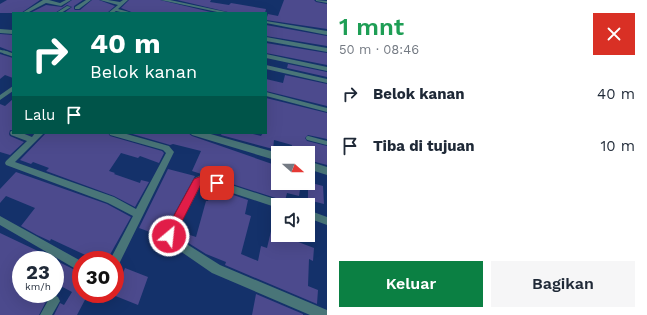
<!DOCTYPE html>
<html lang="id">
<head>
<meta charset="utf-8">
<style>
	body { margin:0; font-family:"Work Sans",sans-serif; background:#f6f6f7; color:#1f2937; height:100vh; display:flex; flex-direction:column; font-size:15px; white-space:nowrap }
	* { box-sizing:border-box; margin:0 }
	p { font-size:13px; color:#747a83 }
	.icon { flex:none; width:22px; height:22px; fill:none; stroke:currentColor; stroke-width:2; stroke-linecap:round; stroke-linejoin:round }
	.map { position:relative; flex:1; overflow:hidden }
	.side { display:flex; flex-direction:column; background:#fff; width:320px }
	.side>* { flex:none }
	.guide { position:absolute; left:12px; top:12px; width:255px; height:122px; border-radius:0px; box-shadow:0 4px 16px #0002; background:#00695c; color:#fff; overflow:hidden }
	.needle { width:26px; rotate:111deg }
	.tools { position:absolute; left:271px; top:146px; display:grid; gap:8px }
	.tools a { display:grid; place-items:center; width:44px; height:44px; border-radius:0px; background:#fff; box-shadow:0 4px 16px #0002; font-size:20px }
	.speed { position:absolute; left:12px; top:251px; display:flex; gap:8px; font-size:20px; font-weight:700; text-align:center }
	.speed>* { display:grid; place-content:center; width:52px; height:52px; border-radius:50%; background:#fff; box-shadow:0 4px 16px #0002; line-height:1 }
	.speed small { font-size:10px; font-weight:400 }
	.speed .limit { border:6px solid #d22; background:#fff; color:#111 }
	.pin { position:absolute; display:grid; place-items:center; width:34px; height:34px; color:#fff; margin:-17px; border-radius:8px; box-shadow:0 2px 6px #0006 }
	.me { position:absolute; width:44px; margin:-22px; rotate:28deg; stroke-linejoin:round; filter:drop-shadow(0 0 3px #0008) }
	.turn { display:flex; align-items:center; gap:14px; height:84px; padding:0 12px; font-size:18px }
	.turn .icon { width:52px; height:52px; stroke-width:2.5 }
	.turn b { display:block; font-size:28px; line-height:34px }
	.then { display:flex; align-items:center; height:38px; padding:0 12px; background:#0003; gap:8px; font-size:15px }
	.round { display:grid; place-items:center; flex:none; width:42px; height:42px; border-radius:0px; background:#f6f6f7 }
	.headline { display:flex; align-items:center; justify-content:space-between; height:68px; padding:0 12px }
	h1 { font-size:24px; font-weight:600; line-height:30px; color:#1e9e55 }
	.cta { display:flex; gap:8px; margin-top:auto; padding:8px 12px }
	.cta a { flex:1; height:46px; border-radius:0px; background:#0b8043; color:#fff; font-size:16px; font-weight:600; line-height:46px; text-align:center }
	.cta a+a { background:#f6f6f7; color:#1f2937 }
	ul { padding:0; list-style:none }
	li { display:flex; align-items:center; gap:12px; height:52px; padding:0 12px }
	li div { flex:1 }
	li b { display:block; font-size:15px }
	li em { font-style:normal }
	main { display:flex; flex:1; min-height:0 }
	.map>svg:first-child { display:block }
</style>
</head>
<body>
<main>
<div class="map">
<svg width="327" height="315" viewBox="0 0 327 315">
	<rect width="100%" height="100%" fill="#14316a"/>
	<path fill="#4c4a8d" d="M 7,0 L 40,0 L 21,13 L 0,13 L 0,4 Z
		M 72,0 L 83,0 L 74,6 L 74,9 L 75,10 L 80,10 L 92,0 L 99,0 L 115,6 L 107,13 L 64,13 L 72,7 L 67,5 L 55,13 L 30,13 L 46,5 L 62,7 Z
		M 129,0 L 160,0 L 215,13 L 134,13 L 121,8 Z
		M 177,0 L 211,0 L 210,2 L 229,5 L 231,3 L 266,9 L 265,13 L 232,13 Z
		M 284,0 L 314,0 L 316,2 L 327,4 L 327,29 L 266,20 L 268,14 L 278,16 Z
		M 266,25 L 327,36 L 327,46 L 266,36 Z
		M 0,34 L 13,35 L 13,52 L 0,47 Z
		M 266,43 L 327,53 L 327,65 L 266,53 Z
		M 0,54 L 13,58 L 13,78 L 5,75 L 0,79 Z
		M 288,64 L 327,72 L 327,77 L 287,68 Z
		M 285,75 L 327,84 L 327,106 L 266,91 L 266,79 L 283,83 Z
		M 266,98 L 327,113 L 327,139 L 308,135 L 305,138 L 307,141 L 327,146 L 327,165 L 308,160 L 308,153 L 290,153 L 292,145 L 274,140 L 273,149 L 221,135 L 222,133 L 249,133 L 261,136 L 263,133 L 266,133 Z
		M 13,99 L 13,130 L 10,130 L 9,134 L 10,136 L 24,142 L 10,155 L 0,152 L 0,104 L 5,106 Z
		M 46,133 L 108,133 L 110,136 L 162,151 L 164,153 L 159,163 L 140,156 L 138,158 L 121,153 L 109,171 L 115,173 L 114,174 L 140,183 L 141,180 L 149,182 L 135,207 L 114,196 L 46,171 L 49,168 L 33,162 L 31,164 L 20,160 Z
		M 129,133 L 188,133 L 192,136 L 278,166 L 278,183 L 301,183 L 299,196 L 287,193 L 285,201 L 192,171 L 201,151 L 173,144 L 170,145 Z
		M 168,169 L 195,176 L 172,218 L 169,217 L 161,236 L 139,228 Z
		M 16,172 L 107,204 L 131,217 L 107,260 L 96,260 L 51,239 L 50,241 L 37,235 L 21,226 L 35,208 L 6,196 L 0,203 L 0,189 Z
		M 308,182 L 323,186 L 324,204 L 308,200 Z
		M 213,188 L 248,200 L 245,214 L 251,216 L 241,254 L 258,261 L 261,246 L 267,248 L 272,227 L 278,230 L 278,235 L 294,235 L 293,240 L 314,248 L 313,261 L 309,259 L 308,286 L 318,290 L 317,304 L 225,265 L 226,262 L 206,254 L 179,237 L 181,232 L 196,237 L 206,201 L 208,201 Z
		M 0,233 L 57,260 L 21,260 L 21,294 L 52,294 L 49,296 L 39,315 L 0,315 Z
		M 55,260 L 81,273 L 81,294 L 88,294 L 77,315 L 54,315 L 60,303 L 64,305 L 72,292 L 55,283 Z
		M 125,268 L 148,277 L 138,305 L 113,295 L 115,294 Z
		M 256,294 L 303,314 L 303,315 L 252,315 Z"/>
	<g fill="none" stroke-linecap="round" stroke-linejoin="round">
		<path stroke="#497578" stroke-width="2.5" d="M 0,51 L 8,53"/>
		<path stroke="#497578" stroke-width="3" d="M 4,52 L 13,55"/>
		<path stroke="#497578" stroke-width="4" d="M 308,138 L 327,143"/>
		<path fill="#497578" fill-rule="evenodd" d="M 43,0 L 49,0 L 60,3 L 66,0 L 71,0 L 61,6 L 46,3 L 27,13 L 22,13 Z
			M 86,0 L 91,0 L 79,9 L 75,9 L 75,7 Z
			M 100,0 L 108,0 L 120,2 L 123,0 L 128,0 L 118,9 L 133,13 L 125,13 L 116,11 L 113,13 L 108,13 L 118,5 Z
			M 161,0 L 170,0 L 231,13 L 222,13 Z
			M 316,0 L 327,1 L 327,3 L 316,1 Z
			M 67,6 L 71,7 L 61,13 L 56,13 Z
			M 266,21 L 327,31 L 327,35 L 266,23 Z
			M 0,29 L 13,30 L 13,34 L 0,33 Z
			M 266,37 L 327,48 L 327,52 L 266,41 Z
			M 266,54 L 327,67 L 327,71 L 266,58 Z
			M 266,65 L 327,79 L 327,83 L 266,69 Z
			M 13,86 L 13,91 L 0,100 L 0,95 Z
			M 266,92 L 327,108 L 327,112 L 266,96 Z
			M 11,131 L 13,131 L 13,133 L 22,133 L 32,137 L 35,133 L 44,133 L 15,162 L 114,197 L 136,209 L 166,153 L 163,150 L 110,135 L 109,133 L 123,133 L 169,146 L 174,152 L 119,264 L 115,265 L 115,260 L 110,260 L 133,216 L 108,203 L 6,165 L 5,163 L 6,161 L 27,141 L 11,135 L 10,133 Z
			M 201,175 L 281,201 L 284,202 L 286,205 L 278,205 L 278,208 L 202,183 L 174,236 L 220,265 L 327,310 L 327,315 L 310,315 L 212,273 L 167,242 L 164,236 L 166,233 L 195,178 Z
			M 308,210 L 327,217 L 327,225 L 308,218 Z
			M 0,216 L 81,261 L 81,272 L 0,225 Z
			M 54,295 L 58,297 L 60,301 L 52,315 L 40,315 L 50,297 Z"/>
		<path fill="#497578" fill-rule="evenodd" d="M 190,133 L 207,133 L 278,153 L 278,161 L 192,135 Z
			M 308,161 L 327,167 L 327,175 L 308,169 Z"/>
	</g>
	<path fill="#e11d48" stroke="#92132f" d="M 204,175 L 220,180 L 222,183 L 220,186 C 214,189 208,182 201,184 L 173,239 L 169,241 L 165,239 L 164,236 L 165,232 L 194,179 Z"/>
</svg>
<div class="tools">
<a><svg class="needle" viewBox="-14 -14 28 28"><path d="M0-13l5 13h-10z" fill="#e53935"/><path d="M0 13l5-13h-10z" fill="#747a83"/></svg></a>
<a><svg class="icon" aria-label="sound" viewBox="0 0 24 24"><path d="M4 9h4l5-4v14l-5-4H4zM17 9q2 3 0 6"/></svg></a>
</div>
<div class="speed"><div>23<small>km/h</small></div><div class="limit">30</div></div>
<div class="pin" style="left:217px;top:183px;background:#d93025"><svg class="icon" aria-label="arrive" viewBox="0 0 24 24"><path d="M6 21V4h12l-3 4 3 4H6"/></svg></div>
<svg class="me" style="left:169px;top:236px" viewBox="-20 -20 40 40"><circle r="17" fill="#e11d48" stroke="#fff" stroke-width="3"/><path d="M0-11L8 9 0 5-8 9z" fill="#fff"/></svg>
<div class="guide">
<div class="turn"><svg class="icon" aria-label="right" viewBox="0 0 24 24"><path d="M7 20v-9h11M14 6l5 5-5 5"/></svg><div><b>40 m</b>Belok kanan</div></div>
<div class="then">Lalu<svg class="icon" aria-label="arrive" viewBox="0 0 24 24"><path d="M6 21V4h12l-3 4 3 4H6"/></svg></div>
</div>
</div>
<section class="side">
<div class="headline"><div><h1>1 mnt</h1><p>50 m · 08:46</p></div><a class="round" style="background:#d93025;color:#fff"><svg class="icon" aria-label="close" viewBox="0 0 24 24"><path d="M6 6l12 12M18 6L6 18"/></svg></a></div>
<ul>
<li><svg class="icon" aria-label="right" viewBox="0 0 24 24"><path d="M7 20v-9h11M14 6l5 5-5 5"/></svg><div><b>Belok kanan</b></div><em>40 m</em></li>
<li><svg class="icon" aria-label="arrive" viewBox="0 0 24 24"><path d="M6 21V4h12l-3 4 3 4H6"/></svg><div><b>Tiba di tujuan</b></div><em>10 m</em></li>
</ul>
<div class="cta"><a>Keluar</a><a>Bagikan</a></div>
</section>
</main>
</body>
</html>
